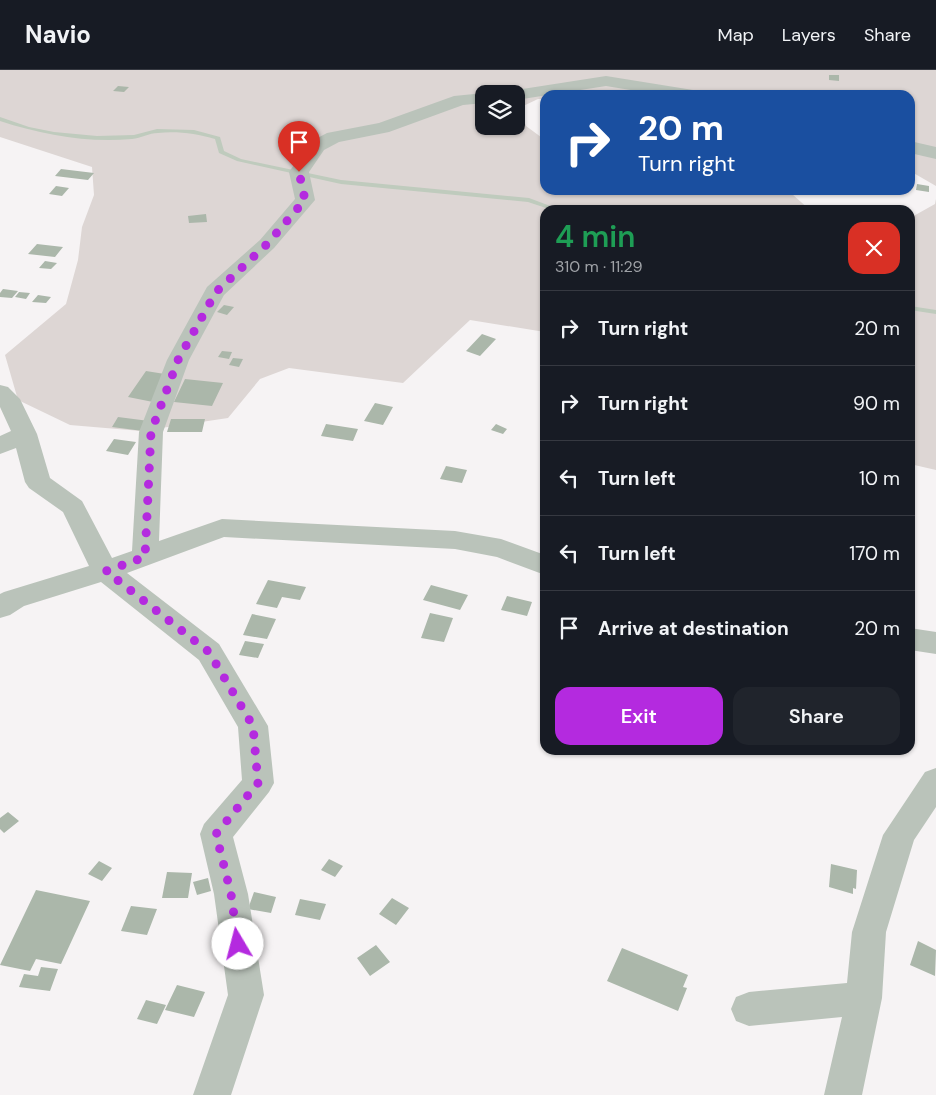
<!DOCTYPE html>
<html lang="en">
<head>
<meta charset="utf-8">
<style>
	body { margin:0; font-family:"DM Sans",sans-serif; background:#20242c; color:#f1f3f6; height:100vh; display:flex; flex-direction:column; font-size:19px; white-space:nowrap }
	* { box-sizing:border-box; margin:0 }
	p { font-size:16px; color:#9ea1a6 }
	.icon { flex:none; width:28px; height:28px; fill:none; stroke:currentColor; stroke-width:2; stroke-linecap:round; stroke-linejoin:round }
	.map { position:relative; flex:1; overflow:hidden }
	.drawer { position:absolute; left:540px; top:135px; width:375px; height:550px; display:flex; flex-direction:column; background:#171b24; border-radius:15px; box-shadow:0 1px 4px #0004 }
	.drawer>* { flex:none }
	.top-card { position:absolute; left:540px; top:20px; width:375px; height:105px; border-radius:15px; box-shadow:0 1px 4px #0004; background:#1a4fa0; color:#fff; overflow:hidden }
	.tools { position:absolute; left:475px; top:15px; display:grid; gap:10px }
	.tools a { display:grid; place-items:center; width:50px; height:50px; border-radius:10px; background:#171b24; box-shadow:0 1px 4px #0004; font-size:25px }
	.pin { position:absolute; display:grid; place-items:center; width:42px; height:42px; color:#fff; margin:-51px -21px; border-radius:50% 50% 50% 0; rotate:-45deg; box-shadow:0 0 5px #0007 }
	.pin .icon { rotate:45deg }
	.me { position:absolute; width:55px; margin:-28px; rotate:352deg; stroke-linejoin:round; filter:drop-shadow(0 0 4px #0008) }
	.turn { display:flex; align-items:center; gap:18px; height:105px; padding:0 15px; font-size:22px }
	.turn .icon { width:65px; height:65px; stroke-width:2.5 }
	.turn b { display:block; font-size:35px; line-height:42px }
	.round { display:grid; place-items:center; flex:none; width:52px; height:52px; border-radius:15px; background:#20242c }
	.headline { display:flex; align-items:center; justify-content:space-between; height:85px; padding:0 15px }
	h1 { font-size:30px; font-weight:600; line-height:38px; color:#1e9e55 }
	.cta { display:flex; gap:10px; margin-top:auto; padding:10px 15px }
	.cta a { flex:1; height:58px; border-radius:15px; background:#b42adf; color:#fff; font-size:20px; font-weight:600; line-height:58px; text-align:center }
	.cta a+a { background:#20242c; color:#f1f3f6 }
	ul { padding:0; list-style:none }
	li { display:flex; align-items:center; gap:15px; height:75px; padding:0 15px; border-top:1px solid #363941 }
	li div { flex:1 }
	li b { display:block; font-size:19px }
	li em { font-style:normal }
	header { display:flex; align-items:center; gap:30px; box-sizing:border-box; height:70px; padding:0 25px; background:#171b24; border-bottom:1px solid #363941 }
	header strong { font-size:24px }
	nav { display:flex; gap:28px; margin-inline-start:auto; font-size:18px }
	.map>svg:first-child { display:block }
</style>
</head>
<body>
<header>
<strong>Navio</strong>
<nav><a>Map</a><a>Layers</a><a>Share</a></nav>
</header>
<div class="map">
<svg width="936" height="1025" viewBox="0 0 936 1025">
	<rect width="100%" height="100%" fill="#f6f3f4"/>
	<path fill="#ddd6d4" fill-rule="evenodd" d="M 0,0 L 936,0 L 936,116 L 910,101 L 910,25 L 545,25 L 545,29 L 538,29 L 519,38 L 526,56 L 545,70 L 545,120 L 780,120 L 792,124 L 810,140 L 545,140 L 545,262 L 470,250 L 403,313 L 289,298 L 260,309 L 228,348 L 141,361 L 70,355 L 18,330 L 5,285 L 66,234 L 78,190 L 82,157 L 94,125 L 92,97 L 0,67 ZM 484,24 L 516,24 L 516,56 L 484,56 Z
		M 936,129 L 936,400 L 910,394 L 910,148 L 935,134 Z"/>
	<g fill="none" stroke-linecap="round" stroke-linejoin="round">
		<path fill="#bfcbbd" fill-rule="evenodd" d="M 0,47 L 29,57 L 54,62 L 97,66 L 134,65 L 157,59 L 194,60 L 220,67 L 224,81 L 241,89 L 341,110 L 529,128 L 561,140 L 552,140 L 528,132 L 341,114 L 237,91 L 219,83 L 215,69 C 197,64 178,61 158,63 C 149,63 141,68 132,69 C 87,73 43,65 0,51 Z
			M 910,236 L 936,240 L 936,244 L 910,240 Z"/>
	</g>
	<path fill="#abb7aa" d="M 829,5 L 839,5 L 839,11 L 829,10 Z
		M 118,16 L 129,17 L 124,22 L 113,21 Z
		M 61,99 L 94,103 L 88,110 L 55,106 Z
		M 917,114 L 929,116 L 929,122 L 916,120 Z
		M 56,116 L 69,118 L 62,126 L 49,124 Z
		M 206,144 L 207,152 L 189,153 L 188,146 Z
		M 37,174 L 63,177 L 55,187 L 28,184 Z
		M 45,191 L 57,193 L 51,199 L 39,198 Z
		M 3,219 L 18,221 L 12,228 L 0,227 L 0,223 Z
		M 19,222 L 30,223 L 26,229 L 15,227 Z
		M 38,225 L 51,227 L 46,233 L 32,232 Z
		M 224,235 L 234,237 L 227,245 L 217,242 Z
		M 482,264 L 496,269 L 480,286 L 466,281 Z
		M 222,281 L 232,282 L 229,289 L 218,287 Z
		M 233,288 L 243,289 L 239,297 L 229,295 Z
		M 146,301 L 171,305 L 153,332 L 128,327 Z
		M 185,309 L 223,313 L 212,336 L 174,332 Z
		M 375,333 L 393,337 L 383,355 L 364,351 Z
		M 118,347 L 149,351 L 143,361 L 112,357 Z
		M 171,349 L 205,349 L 202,362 L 167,362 Z
		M 326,354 L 358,359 L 353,371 L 321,366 Z
		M 496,354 L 507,359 L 503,364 L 491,360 Z
		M 114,369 L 136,372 L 128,385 L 106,381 Z
		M 446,396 L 467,400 L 462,413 L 440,409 Z
		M 268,510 L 306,517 L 300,530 L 282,527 L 277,538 L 256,534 Z
		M 431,515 L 468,525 L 460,540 L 423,530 Z
		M 507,526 L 532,532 L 527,546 L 501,540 Z
		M 430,543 L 453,548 L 444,572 L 421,568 Z
		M 252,544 L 276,549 L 267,569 L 243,565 Z
		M 245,571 L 264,574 L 258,588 L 239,585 Z
		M 8,742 L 19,751 L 4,763 L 0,759 L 0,748 Z
		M 329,789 L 343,796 L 335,807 L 321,800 Z
		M 99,791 L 112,798 L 102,811 L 88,804 Z
		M 831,794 L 857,800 L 856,819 L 853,818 L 853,824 L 829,817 Z
		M 167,802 L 192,803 L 188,828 L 162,828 Z
		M 208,808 L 211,821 L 197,825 L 193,812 Z
		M 36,820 L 90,831 L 61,894 L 36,889 L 30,901 L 0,895 Z
		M 254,822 L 276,827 L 271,843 L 248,839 Z
		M 392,828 L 409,838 L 396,855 L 379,844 Z
		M 300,829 L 326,834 L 320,850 L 295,845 Z
		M 131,836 L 157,839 L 147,865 L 121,861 Z
		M 918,871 L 936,880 L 935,906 L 910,895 Z
		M 376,875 L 390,892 L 370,906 L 357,888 Z
		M 622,878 L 688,905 L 683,917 L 687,918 L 678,941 L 607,911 Z
		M 41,897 L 58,899 L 50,921 L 19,917 L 24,904 L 38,906 Z
		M 177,915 L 205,922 L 194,947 L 165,940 Z
		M 146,930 L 166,935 L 157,954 L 137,949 Z"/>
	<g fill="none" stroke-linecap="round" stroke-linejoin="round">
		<path fill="#bac3ba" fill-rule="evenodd" d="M 606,6 L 693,20 L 699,21 L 702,25 L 661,25 L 606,16 L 516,30 L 516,24 L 508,24 L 516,20 Z
			M 484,23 L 488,24 L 484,24 L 484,33 L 463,35 L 389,62 L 339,72 L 324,80 L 309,102 L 315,130 L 274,178 L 224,225 L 189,290 L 163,362 L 159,471 L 222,449 L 455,461 L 501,469 L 545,485 L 545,505 L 497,487 L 455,479 L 224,467 L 127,503 L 219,574 L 268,656 L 274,713 L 269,722 L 233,767 L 248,824 L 264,925 L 231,1025 L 193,1025 L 228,925 L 214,824 L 200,764 L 204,754 L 242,710 L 238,657 L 199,590 L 101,512 L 24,536 L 10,545 L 0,548 L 0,524 L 4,522 L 89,496 L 63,442 L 29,418 L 25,412 L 16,378 L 0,384 L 0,366 L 11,361 L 0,337 L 0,315 L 8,317 L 20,329 L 37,364 L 50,408 L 82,431 L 112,488 L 132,481 L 139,362 L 167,290 L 207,217 L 260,170 L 295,129 L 289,102 L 310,72 L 327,63 L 379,53 L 454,26 Z
			M 910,71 L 936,77 L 936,89 L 910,83 Z
			M 910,558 L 936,562 L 936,584 L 910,580 Z
			M 936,698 L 936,737 L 914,770 L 886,862 L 882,928 L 862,1025 L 824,1025 L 842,947 L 749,956 L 736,951 L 731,939 L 736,927 L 749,922 L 847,913 L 852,862 L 883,765 L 925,702 Z"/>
	</g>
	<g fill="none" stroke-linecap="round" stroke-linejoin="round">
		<path stroke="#b42adf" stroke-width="9" stroke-dasharray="0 16.2" d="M 238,874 L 231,824 L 216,764 L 258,713 L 253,656 L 209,582 L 106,501 L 145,487 L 151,362 L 178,290 L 216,222 L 267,174 L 305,130 L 299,102"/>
	</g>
</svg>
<div class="tools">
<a><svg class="icon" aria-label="layers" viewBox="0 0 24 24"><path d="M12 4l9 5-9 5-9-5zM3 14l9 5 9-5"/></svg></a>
</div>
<div class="pin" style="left:299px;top:102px;background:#d93025"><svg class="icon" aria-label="arrive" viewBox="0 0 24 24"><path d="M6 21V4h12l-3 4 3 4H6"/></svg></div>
<svg class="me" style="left:238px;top:874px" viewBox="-20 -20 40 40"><circle r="19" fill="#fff"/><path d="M0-13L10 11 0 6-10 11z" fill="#b42adf"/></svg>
<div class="top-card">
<div class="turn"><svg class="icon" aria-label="right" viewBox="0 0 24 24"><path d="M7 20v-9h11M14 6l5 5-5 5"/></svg><div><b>20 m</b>Turn right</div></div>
</div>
<section class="drawer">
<div class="headline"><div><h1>4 min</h1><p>310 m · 11:29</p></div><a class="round" style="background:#d93025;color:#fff"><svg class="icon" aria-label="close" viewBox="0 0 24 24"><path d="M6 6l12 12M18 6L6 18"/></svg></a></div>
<ul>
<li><svg class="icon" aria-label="right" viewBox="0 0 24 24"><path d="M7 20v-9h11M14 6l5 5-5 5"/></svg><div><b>Turn right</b></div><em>20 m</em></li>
<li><svg class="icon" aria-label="right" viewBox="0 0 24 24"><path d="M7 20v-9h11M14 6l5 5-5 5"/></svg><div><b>Turn right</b></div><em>90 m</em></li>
<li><svg class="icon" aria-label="left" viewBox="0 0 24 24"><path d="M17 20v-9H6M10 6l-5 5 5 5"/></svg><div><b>Turn left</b></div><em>10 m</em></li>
<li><svg class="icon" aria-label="left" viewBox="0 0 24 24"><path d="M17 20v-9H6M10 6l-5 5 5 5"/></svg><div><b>Turn left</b></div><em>170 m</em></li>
<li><svg class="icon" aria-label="arrive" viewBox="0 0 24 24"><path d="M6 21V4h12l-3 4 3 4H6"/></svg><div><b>Arrive at destination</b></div><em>20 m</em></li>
</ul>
<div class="cta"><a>Exit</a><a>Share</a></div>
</section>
</div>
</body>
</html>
